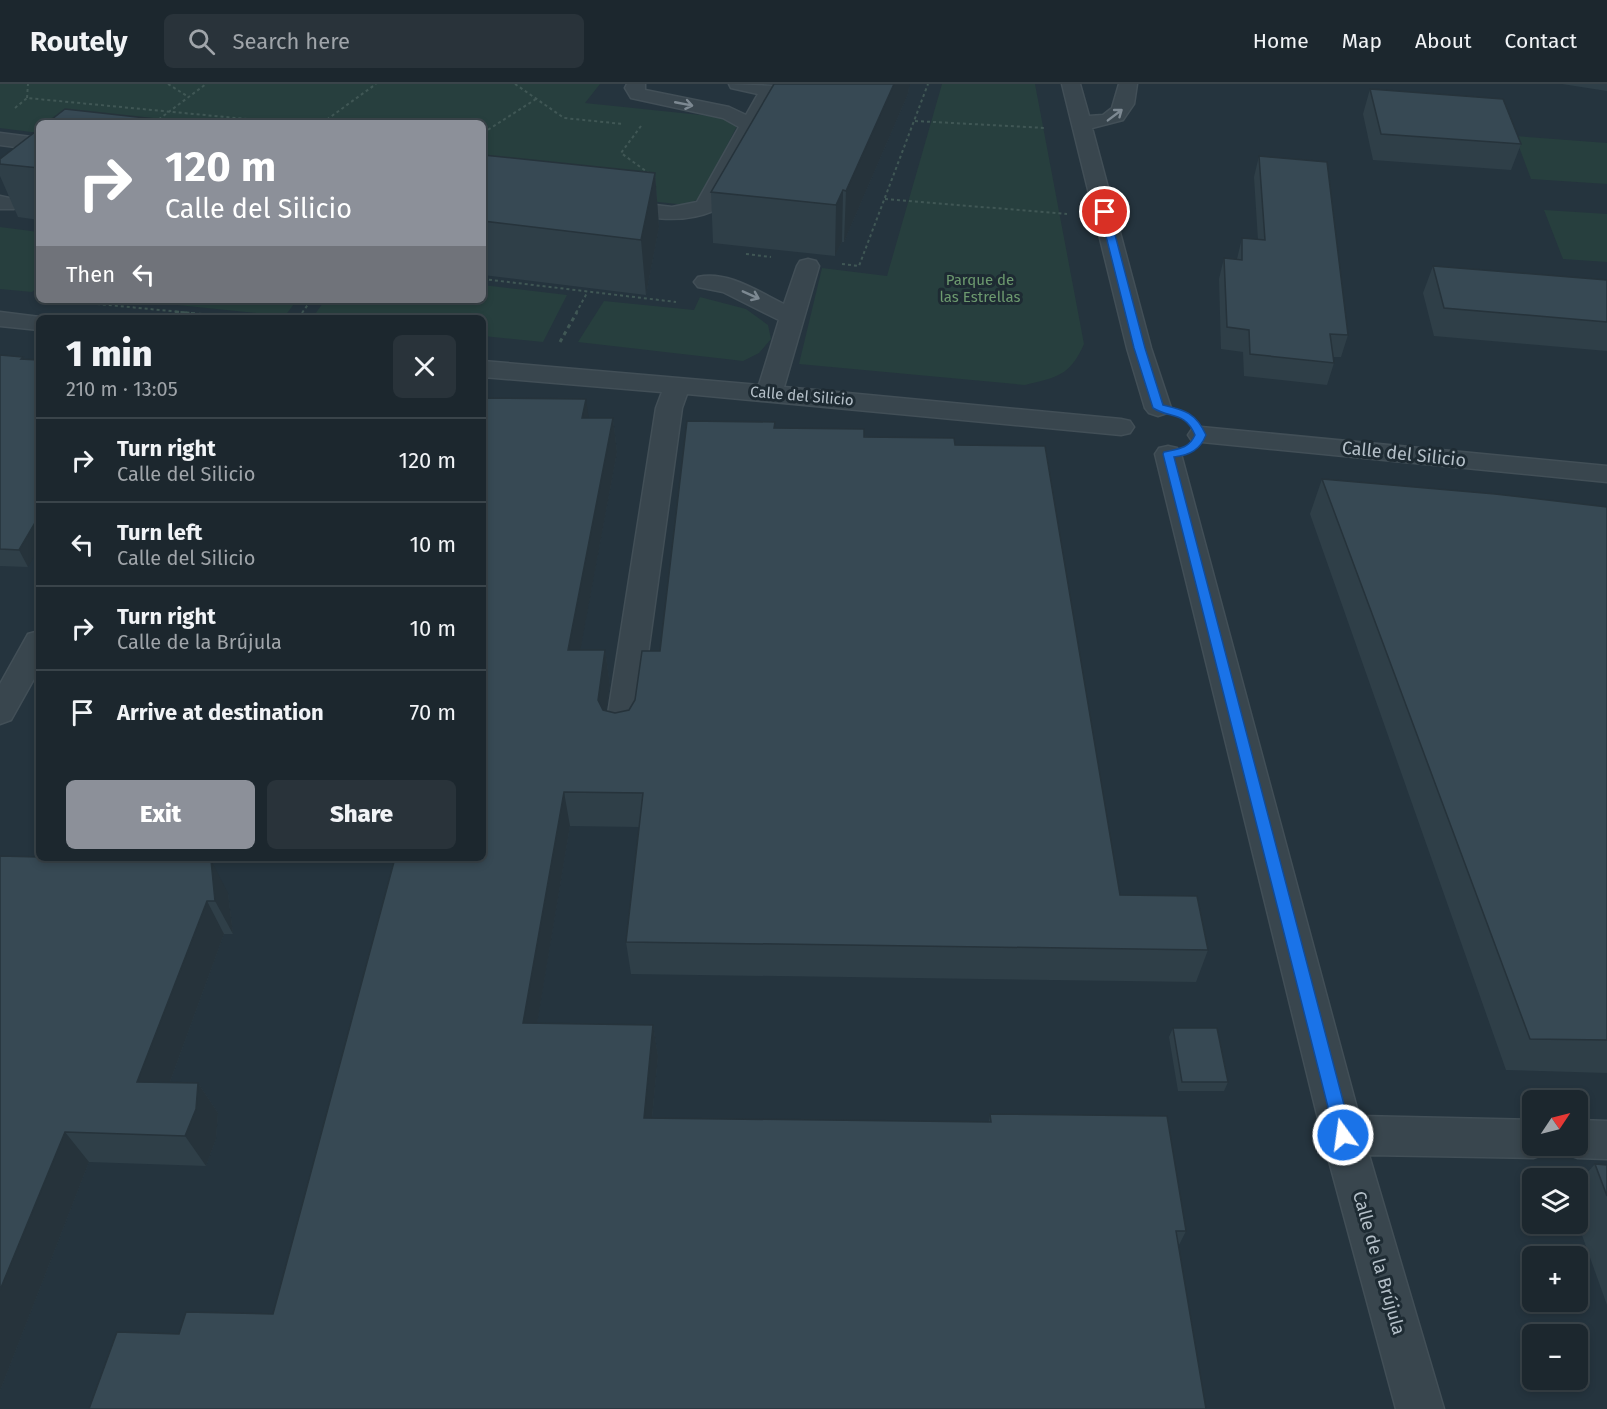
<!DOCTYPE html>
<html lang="en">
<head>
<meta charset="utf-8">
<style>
	body { margin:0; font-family:"Fira Sans",sans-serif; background:#29333a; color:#f1f3f6; height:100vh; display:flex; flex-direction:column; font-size:22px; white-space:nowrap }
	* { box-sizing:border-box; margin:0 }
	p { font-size:20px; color:#a0a5aa }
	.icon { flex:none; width:33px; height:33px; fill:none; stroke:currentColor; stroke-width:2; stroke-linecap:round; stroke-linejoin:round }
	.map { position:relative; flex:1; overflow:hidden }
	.sheet { position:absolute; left:36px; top:231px; width:450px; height:546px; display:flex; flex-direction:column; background:#1c272e; border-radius:9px; box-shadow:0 3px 9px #0003,0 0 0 2px #3a444a }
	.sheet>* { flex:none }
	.top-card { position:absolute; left:36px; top:36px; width:450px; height:183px; border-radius:9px; box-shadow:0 3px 9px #0003,0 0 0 2px #3a444a; background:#8c9099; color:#fff; overflow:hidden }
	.needle { width:39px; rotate:55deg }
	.controls { position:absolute; left:1522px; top:1006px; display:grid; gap:12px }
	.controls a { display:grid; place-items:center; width:66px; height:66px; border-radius:9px; background:#1c272e; box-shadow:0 3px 9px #0003,0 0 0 2px #3a444a; font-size:30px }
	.pin { position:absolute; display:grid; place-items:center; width:51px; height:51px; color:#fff; margin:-26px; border:3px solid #fff; border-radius:50%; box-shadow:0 2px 6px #0007 }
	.me { position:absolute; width:66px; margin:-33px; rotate:346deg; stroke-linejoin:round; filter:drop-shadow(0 0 4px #0008) }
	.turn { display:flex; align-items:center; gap:21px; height:126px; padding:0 30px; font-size:27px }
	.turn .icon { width:78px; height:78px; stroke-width:2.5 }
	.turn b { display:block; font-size:42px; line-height:51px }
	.then { display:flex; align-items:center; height:57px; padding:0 30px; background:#0003; gap:12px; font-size:22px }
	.round { display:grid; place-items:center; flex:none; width:63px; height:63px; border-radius:9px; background:#29333a }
	.overview { display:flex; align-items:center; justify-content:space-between; height:102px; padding:0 30px }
	h1 { font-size:36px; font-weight:800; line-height:45px }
	.cta { display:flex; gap:12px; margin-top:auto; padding:12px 30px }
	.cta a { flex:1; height:69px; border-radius:9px; background:#8c9099; color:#fff; font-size:24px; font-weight:800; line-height:69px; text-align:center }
	.cta a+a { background:#29333a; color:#f1f3f6 }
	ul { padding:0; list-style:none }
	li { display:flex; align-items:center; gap:18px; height:84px; padding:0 30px; border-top:2px solid #3a444a }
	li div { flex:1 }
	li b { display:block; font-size:22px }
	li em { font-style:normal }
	header { display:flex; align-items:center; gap:36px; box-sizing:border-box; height:84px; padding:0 30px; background:#1c272e; border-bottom:2px solid #3a444a }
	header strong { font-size:28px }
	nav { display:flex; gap:33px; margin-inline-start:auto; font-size:21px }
	.search { width:420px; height:54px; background:#29333a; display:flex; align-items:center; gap:15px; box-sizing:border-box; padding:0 21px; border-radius:9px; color:#a0a5aa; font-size:22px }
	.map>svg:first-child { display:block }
</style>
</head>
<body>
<header>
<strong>Routely</strong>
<div class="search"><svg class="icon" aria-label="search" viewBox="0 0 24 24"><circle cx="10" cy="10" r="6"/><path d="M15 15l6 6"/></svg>Search here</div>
<nav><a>Home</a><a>Map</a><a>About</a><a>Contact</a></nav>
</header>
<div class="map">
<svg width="1607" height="1325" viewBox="0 0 1607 1325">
	<rect width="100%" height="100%" fill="#25343e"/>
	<path fill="#273f3e" d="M 0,0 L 600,0 L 585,19 L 720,33 L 738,40 L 700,114 L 689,120 L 677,120 L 483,99 L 483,39 L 39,39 L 39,49 L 0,44 Z
		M 942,0 L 1035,0 L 1084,260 C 1070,292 1057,293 1025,301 L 799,280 L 822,184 L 887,192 Z
		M 1515,52 L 1607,59 L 1607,100 L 1531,95 Z
		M 1544,126 L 1607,130 L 1607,178 L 1563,175 Z
		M 0,143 L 39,148 L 39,202 L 32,208 L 0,205 Z
		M 483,201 L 567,211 L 543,258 L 483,252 L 483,234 L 313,233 L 325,216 L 483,216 Z
		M 700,213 L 746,225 L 768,241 L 771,255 L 759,269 L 743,277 L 578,258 L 604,217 L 694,226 Z
		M 128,216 L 297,216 L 285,232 Z"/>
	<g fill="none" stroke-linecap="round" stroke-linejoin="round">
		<defs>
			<path id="minor" d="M 627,0 L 645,0 L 645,6 L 729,23 L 746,31 L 758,10 L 731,4 L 729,0 L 774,2 L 778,12 L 713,127 C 680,141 647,133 613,128 L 605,127 L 602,122 L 605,117 L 613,116 L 672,123 L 697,118 L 739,43 L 723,34 L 631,14 L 625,4 Z
				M 1062,0 L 1080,0 L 1089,32 L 1103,31 L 1112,24 L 1119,0 L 1137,0 L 1134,20 L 1123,36 L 1092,44 L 1151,264 L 1171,324 L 1167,329 L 1158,332 L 1149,329 L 1145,324 L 1127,264 Z
				M 0,49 L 39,54 L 39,66 L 0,61 Z
				M 0,112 L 14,115 L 17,120 L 14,125 L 0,125 Z
				M 808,175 L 816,177 L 819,182 L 784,303 L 1121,335 L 1130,337 L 1134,343 L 1130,349 L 1121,351 L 687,310 L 682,324 L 637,649 L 633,658 L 621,661 L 609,658 L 605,649 L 656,324 L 662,308 L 483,293 L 483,277 L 759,301 L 779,236 L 723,208 L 698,203 L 694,198 L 698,193 C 727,186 759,208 784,220 L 797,182 L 800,177 Z
				M 0,228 L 48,234 L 39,234 L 39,246 L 0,242 Z
				M 1201,343 L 1607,382 L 1607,398 L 1192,357 L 1188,351 L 1192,345 Z
				M 1168,362 L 1177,364 L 1181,370 L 1359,1032 L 1533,1036 L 1533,1062 L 1551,1062 L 1548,1069 L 1533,1074 L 1369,1071 L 1444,1325 L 1396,1325 L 1322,1051 L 1155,370 L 1159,364 Z
				M 39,547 L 39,586 L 11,636 L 0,640 L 0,600 L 28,550 Z
				M 1578,1036 L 1607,1037 L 1607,1075 L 1578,1074 L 1563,1069 L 1560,1062 L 1578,1062 Z"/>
		</defs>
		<use href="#minor" stroke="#424f57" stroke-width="3"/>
		<path stroke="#405755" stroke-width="2" stroke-dasharray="3 3" stroke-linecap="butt" d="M 168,0 L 187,12
			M 515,0 L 564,34 L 623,40
			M 27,14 L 28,0
			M 15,24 L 27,14 L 288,39
			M 915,37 L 1046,44
			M 154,39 L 206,0
			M 322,39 L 376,0
			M 641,42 L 621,69 L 650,90
			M 483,49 L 536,15
			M 885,115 L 1067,130
			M 746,170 L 771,173
			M 842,180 L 859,182 L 928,0
			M 483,195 L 676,218
			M 67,217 L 191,229
			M 302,229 L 311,216
			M 576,229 L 587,209"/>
		<path stroke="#405755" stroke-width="3" stroke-dasharray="4 4" stroke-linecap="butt" d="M 175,228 L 241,234
			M 298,234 L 303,228
			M 560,258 L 577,228"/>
		<use href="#minor" fill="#39464e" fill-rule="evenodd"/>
	</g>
	<path fill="#2f3f48" d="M 1562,0 L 1607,0 L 1607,7 Z
		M 909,3 L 908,10 L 844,158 L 842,158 L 835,172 L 713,159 L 711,108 Z
		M 1370,5 L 1521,60 L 1511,86 L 1373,76 L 1363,30 Z
		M 39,45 L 39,136 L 18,133 L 0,92 L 0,75 Z
		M 483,71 L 655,89 L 659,143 L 646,211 L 483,191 Z
		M 1259,72 L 1348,251 L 1341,273 L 1333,273 L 1334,279 L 1327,301 L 1244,292 L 1243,268 L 1221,265 L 1219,195 L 1224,174 L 1237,175 L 1242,154 L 1258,156 L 1254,93 Z
		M 1433,182 L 1607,196 L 1607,267 L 1434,252 L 1423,209 Z
		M 0,271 L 28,483 L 0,482 Z
		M 589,334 L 613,334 L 617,368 L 580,566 L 605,566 L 610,601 L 606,627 L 615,629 L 629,626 L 660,567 L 775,338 L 775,344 L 955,361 L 1120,811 L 1208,866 L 1196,898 L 631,890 L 626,858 L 639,743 L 570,742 L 537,939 L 653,941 L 658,972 L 652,1034 L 989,1038 L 990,1030 L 1186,1147 L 1179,1161 L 179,1250 L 273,1230 Z
		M 1322,395 L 1607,423 L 1607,989 L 1506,986 L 1310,430 Z
		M 0,772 L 228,809 L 233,850 L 224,850 L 170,998 L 198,999 L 218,1029 L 216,1055 L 206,1082 L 89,1078 L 0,1307 Z
		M 1173,944 L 1228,998 L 1224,1007 L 1178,1007 L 1169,953 Z
		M 1595,1080 L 1607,1081 L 1607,1221 L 1578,1140 L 1578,1099 Z"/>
	<path fill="#26333b" d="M 894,0 L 910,0 L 909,3 L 908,10 L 844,158 L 846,107 Z
		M 655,89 L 659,143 L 646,211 L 641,156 Z
		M 843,106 L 842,158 L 835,172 L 836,121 Z
		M 586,315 L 591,349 L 582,334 Z
		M 613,334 L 617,368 L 574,600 L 568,566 Z
		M 39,432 L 39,465 L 28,483 L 19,466 Z
		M 605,566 L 610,601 L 603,650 L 598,616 Z
		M 564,708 L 570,742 L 532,970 L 523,939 Z
		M 211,776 L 228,809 L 233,850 L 215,817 Z
		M 207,817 L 224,850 L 159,1028 L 137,998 Z
		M 653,941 L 658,972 L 649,1064 L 644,1034 Z
		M 198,999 L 218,1029 L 216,1055 L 206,1082 L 185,1052 Z
		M 65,1048 L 89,1078 L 0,1307 L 0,1206 Z"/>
	<path fill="#374954" stroke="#26333b" stroke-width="1.5" d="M 774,0 L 894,0 L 846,107 L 843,106 L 836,121 L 711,108 Z
		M 1370,5 L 1503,15 L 1521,60 L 1381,50 Z
		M 65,25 L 191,39 L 47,39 Z
		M 39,45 L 39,84 L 0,80 L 0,75 Z
		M 483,71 L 655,89 L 641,156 L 483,137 Z
		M 1259,72 L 1327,78 L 1348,251 L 1330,250 L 1334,279 L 1250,270 L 1249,246 L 1227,243 L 1224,174 L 1242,176 L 1242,154 L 1265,156 Z
		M 1433,182 L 1607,196 L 1607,238 L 1444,224 Z
		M 0,271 L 23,273 L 21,275 L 39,276 L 39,432 L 19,466 L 0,465 Z
		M 483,314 L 586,315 L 582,334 L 613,334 L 568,566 L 605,566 L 598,616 L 603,626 L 615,629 L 629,626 L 635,616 L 642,567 L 660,567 L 687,337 L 775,338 L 774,344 L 864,345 L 864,353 L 954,354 L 955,361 L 1045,362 L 1120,811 L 1197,812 L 1208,866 L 626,858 L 643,709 L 564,708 L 523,939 L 653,941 L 644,1034 L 991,1038 L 990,1030 L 1167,1032 L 1186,1147 L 1176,1147 L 1206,1325 L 89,1325 L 117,1248 L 179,1250 L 186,1228 L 273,1230 L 395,774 L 483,774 Z
		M 1322,395 L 1495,410 L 1607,423 L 1607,956 L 1530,955 Z
		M 0,772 L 39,773 L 39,774 L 114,774 L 211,776 L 215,817 L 207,817 L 137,998 L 198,999 L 196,1025 L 185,1052 L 65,1048 L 0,1206 Z
		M 1173,944 L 1217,944 L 1228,998 L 1182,998 Z
		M 1595,1080 L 1607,1081 L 1607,1112 Z"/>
	<defs><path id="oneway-shaft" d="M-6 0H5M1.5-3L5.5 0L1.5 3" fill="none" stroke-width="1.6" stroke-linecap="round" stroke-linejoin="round" transform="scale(1.5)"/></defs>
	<g stroke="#7d8992">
		<use href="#oneway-shaft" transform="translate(684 20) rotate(11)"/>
		<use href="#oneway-shaft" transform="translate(1115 31) rotate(-37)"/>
		<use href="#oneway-shaft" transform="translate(751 211) rotate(24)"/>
	</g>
	<path fill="#1a73e8" stroke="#114b97" stroke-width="1.5" d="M 1105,125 L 1109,128 L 1145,264 L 1163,321 C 1185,326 1196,329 1206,351 C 1200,366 1190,371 1174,373 L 1352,1051 L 1349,1056 L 1343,1059 L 1337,1056 L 1335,1051 L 1163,370 L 1164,368 C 1177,365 1189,365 1195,351 C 1185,327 1170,335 1153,324 L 1134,264 L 1100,128 Z"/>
	<g text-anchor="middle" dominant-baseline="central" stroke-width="6" stroke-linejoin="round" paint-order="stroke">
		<g font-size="15" fill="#6d9a6f" stroke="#1e2b33">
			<text x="980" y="196">Parque de<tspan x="980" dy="17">las Estrellas</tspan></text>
		</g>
		<g font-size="15" fill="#b5c0c9" stroke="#1e2b33">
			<text transform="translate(802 312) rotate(5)">Calle del Silicio</text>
		</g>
		<g font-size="18" fill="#b5c0c9" stroke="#1e2b33">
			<text transform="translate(1404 370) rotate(6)">Calle del Silicio</text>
			<text transform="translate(1379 1179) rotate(74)">Calle de la Brújula</text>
		</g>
	</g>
</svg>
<div class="controls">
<a><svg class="needle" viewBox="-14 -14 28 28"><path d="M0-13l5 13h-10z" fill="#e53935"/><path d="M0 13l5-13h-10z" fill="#a0a5aa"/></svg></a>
<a><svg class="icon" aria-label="layers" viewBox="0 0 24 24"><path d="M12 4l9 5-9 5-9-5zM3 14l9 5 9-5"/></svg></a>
<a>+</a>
<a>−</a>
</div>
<div class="pin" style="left:1105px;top:128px;background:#d93025"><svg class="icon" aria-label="arrive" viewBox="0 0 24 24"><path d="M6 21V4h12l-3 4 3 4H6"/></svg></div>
<svg class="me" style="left:1343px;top:1051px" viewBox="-20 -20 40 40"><circle r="17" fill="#1a73e8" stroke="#fff" stroke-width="3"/><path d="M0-11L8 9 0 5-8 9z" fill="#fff"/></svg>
<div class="top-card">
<div class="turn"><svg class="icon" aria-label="right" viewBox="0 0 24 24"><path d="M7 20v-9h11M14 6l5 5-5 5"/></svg><div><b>120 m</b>Calle del Silicio</div></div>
<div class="then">Then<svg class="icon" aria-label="left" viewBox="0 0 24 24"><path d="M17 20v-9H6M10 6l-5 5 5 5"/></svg></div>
</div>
<section class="sheet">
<div class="overview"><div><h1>1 min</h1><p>210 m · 13:05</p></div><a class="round"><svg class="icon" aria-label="close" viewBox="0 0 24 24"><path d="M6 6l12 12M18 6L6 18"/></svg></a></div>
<ul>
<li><svg class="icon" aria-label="right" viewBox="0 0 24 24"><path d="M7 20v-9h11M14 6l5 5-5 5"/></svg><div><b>Turn right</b><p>Calle del Silicio</p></div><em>120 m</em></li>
<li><svg class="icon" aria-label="left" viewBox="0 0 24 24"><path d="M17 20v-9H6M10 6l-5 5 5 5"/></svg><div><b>Turn left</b><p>Calle del Silicio</p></div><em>10 m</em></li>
<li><svg class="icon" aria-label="right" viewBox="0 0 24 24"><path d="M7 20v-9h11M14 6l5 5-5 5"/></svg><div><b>Turn right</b><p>Calle de la Brújula</p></div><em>10 m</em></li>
<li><svg class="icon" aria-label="arrive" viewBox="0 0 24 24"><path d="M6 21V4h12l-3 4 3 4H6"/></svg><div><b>Arrive at destination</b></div><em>70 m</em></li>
</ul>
<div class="cta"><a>Exit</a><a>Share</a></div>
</section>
</div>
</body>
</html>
